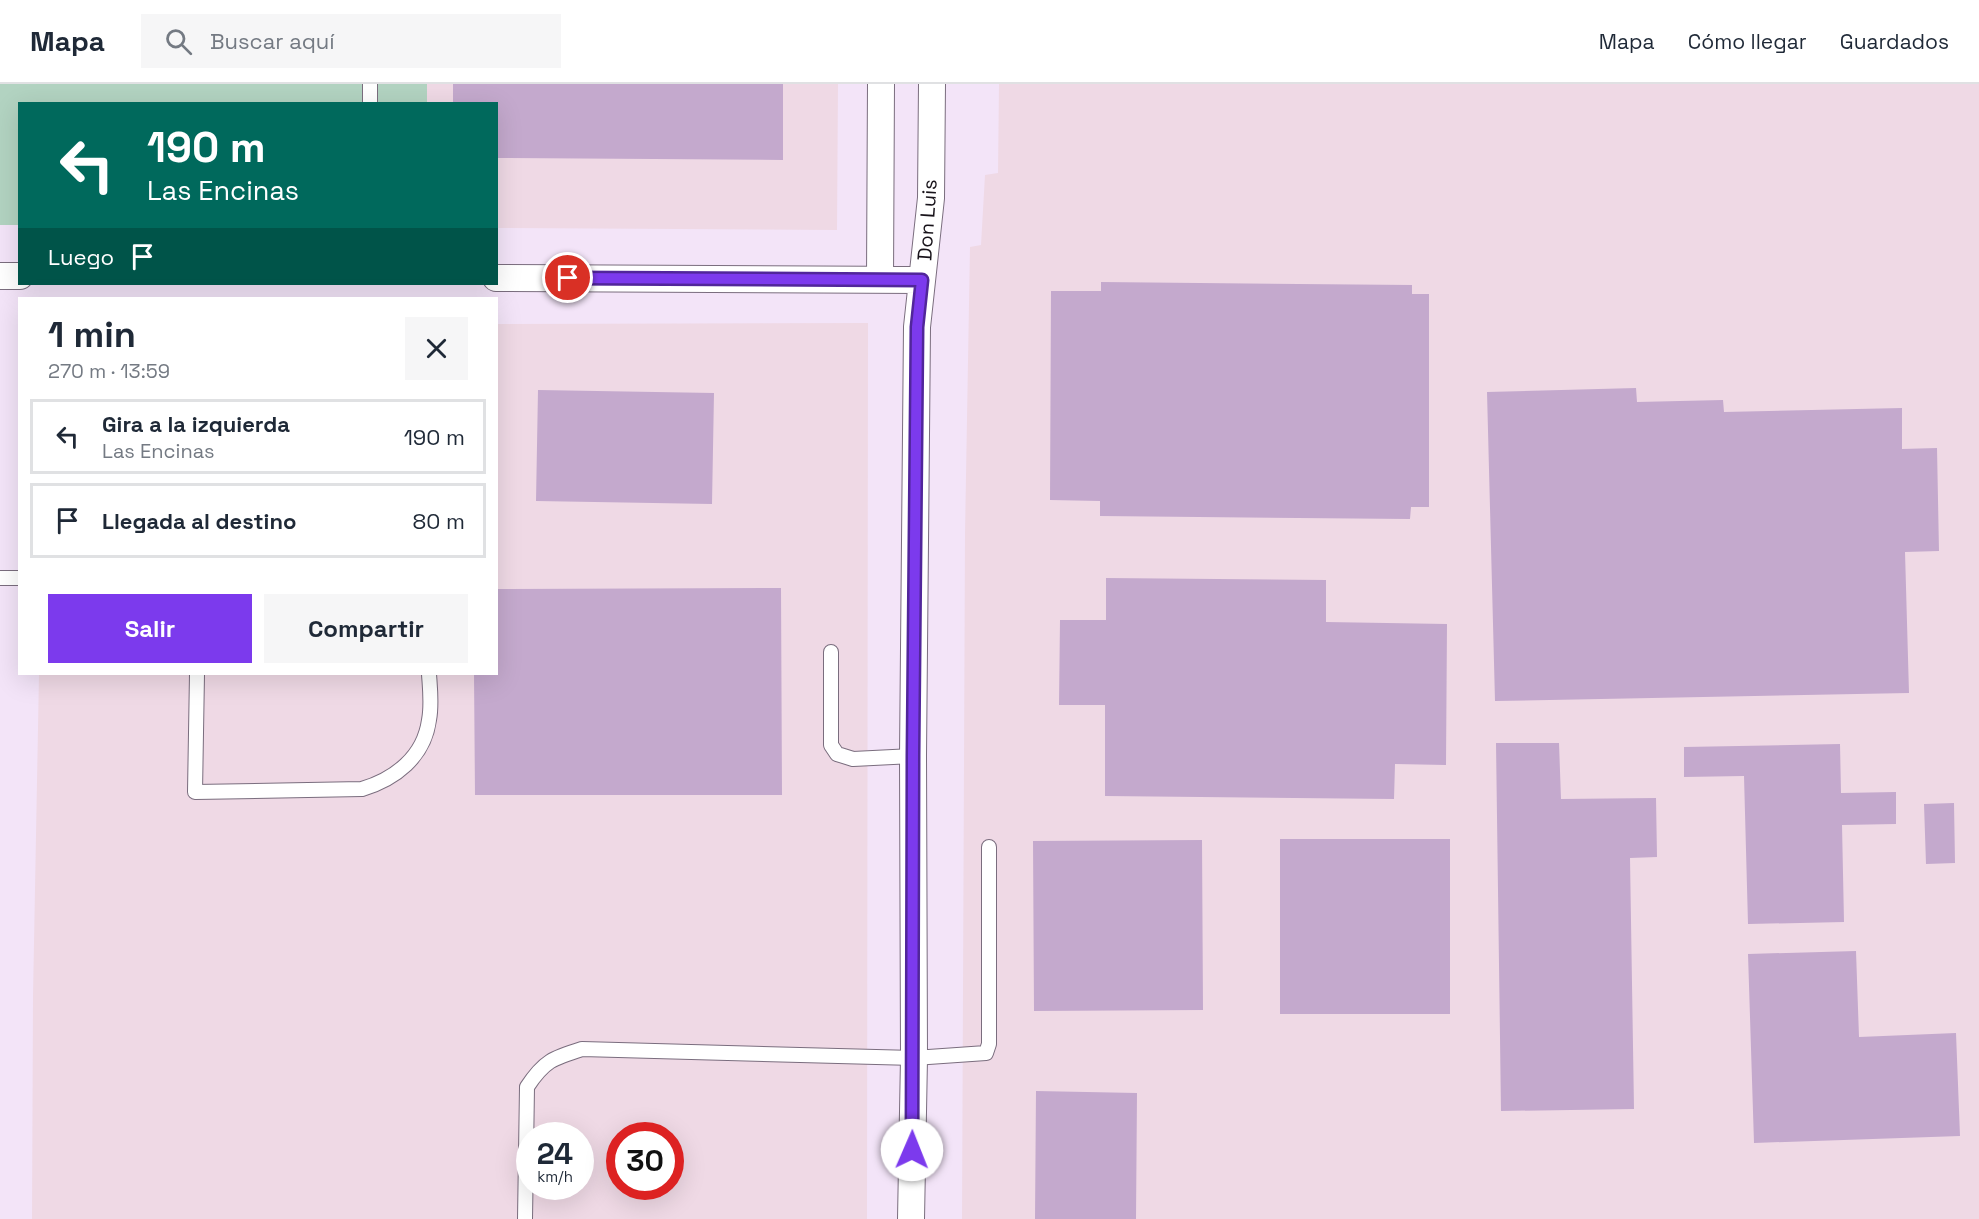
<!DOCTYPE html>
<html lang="es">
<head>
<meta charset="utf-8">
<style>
	body { margin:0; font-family:"Space Grotesk",sans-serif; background:#f6f6f7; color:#1f2937; height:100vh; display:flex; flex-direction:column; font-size:22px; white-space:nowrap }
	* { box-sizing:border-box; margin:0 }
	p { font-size:20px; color:#747a83 }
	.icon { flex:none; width:33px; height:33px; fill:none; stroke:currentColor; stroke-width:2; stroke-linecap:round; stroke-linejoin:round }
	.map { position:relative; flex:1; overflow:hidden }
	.panel { position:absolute; left:18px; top:213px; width:480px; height:378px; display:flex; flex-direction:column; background:#fff; border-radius:0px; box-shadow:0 6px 24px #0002 }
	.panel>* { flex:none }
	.banner { position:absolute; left:18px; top:18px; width:480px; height:183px; border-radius:0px; box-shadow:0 6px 24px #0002; background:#00695c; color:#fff; overflow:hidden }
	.speed { position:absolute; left:516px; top:1038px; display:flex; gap:12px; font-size:30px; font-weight:700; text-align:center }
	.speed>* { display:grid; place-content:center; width:78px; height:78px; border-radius:50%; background:#fff; box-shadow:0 6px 24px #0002; line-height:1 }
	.speed small { font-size:15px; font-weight:400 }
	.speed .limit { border:9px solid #d22; background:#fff; color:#111 }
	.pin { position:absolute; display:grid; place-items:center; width:51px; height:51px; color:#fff; margin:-26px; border:3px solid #fff; border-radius:50%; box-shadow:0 2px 6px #0007 }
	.me { position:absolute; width:66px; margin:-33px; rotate:1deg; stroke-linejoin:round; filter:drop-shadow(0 0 4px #0008) }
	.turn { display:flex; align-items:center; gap:21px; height:126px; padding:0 30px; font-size:27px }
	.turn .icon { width:78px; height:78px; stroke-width:2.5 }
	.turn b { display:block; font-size:42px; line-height:51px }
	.then { display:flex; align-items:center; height:57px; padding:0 30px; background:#0003; gap:12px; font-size:22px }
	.round { display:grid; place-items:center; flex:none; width:63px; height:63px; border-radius:0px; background:#f6f6f7 }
	.headline { display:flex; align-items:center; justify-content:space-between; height:102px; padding:0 30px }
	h1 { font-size:36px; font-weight:800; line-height:45px }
	.primary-button { display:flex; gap:12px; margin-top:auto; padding:12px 30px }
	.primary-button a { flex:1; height:69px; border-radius:0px; background:#7c3aed; color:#fff; font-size:24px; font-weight:800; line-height:69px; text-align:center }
	.primary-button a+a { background:#f6f6f7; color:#1f2937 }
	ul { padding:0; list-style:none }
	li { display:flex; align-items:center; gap:18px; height:75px; margin:0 12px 9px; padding:0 18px; border:3px solid #e0e1e3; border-radius:0px }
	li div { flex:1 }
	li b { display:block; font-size:22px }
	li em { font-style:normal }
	header { display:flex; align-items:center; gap:36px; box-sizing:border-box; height:84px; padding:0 30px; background:#fff; border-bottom:2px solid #e0e1e3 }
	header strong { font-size:28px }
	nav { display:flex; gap:33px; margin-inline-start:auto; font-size:21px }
	.search { width:420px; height:54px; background:#f6f6f7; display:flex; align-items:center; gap:15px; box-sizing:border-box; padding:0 21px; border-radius:0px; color:#747a83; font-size:22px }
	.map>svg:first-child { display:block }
</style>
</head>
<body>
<header>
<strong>Mapa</strong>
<div class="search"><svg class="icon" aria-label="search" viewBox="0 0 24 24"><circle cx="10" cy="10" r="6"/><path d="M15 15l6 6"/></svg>Buscar aquí</div>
<nav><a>Mapa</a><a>Cómo llegar</a><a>Guardados</a></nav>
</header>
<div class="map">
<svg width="1979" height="1135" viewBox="0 0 1979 1135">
	<rect width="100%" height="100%" fill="#f3e4f8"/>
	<path fill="#efd9e5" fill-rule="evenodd" d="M 427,0 L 838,0 L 837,146 L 497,144 L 496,20 L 427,20 Z
		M 999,0 L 1979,0 L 1979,1135 L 962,1135 L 965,450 L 970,163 L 981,161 L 985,91 L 998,89 Z
		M 868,239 L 867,1135 L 32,1135 L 33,913 L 39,590 L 496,590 L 497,240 ZM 530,1052 L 580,1052 L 580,1102 L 530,1102 ZM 620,1052 L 670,1052 L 670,1102 L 620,1102 Z"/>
	<path fill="#b2d3c1" d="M 0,0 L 427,0 L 427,20 L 20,20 L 19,141 L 0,141 Z"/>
	<path fill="#c4a9cd" d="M 453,0 L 783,0 L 783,76 L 496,74 L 496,20 L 453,20 Z
		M 1101,198 L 1412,201 L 1412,210 L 1429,210 L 1429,423 L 1411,423 L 1410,435 L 1100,432 L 1100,417 L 1050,416 L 1051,207 L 1101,207 Z
		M 1636,304 L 1637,318 L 1723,316 L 1724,328 L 1902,324 L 1902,365 L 1937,364 L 1939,467 L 1905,468 L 1909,609 L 1495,617 L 1487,308 Z
		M 538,306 L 714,309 L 712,420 L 536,417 Z
		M 1106,494 L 1326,496 L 1326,538 L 1447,540 L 1446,681 L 1395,680 L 1394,715 L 1105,712 L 1105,621 L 1059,621 L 1060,536 L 1106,536 Z
		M 781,504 L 782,711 L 475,711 L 474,590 L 496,590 L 496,505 Z
		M 1496,659 L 1559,659 L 1561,715 L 1656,714 L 1657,773 L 1630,774 L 1634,1025 L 1501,1027 Z
		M 1840,660 L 1841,709 L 1896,708 L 1896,740 L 1842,741 L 1844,838 L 1748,840 L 1744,692 L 1684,693 L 1684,663 Z
		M 1954,719 L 1955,779 L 1926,780 L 1924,720 Z
		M 1280,755 L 1450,755 L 1450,930 L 1280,930 Z
		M 1202,756 L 1203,926 L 1034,927 L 1033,757 Z
		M 1856,867 L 1859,953 L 1956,949 L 1960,1052 L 1754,1059 L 1748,870 Z
		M 1036,1007 L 1137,1009 L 1136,1135 L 1035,1135 Z"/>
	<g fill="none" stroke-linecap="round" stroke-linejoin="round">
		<defs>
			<path id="service" d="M 370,0 L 370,20
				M 0,494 L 20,494
				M 831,568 L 831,661 L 837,670 L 853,675 L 913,672
				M 197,590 L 195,708 L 362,705 C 395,695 424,673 429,636 C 432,621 430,605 429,590
				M 525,1135 L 527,1003 C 544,977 553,974 582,965 L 914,974 L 986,969 L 989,960 L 989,763"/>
			<path id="minor" d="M 0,192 L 20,192
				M 496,194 L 922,196
				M 880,195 L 881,0
				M 911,1135 L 914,974 L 913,672 L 917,243 L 931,114 L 932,0"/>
		</defs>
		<use href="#service" stroke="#7a6d7e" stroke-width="16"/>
		<use href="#minor" stroke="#7a6d7e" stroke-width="28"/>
		<use href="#service" stroke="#fff" stroke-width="14"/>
		<use href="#minor" stroke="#fff" stroke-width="26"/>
	</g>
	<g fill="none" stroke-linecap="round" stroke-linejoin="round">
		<defs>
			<path id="route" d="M 568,194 L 922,196 L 917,243 L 913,672 L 912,1066"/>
		</defs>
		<use href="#route" stroke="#51269a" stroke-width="15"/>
		<use href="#route" stroke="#7c3aed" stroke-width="10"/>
	</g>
	<g text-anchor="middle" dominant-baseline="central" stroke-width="4.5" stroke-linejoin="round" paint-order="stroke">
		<g font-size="20" fill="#18131a" stroke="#fff">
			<text transform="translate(927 136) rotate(-86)">Don Luis</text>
		</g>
	</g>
</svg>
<div class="speed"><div>24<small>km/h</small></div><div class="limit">30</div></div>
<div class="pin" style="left:568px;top:194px;background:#d93025"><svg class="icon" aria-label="arrive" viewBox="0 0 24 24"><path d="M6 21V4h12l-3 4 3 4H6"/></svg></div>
<svg class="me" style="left:912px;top:1066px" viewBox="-20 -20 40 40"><circle r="19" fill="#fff"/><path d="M0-13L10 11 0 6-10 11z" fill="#7c3aed"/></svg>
<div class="banner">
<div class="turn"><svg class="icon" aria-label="left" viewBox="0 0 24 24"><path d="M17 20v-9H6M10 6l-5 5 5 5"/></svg><div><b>190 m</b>Las Encinas</div></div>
<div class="then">Luego<svg class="icon" aria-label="arrive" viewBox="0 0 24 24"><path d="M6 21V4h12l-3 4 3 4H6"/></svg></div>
</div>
<section class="panel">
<div class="headline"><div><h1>1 min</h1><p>270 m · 13:59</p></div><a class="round"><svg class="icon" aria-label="close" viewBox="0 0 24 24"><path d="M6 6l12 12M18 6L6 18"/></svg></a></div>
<ul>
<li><svg class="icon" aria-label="left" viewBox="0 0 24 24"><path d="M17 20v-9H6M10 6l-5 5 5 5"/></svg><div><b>Gira a la izquierda</b><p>Las Encinas</p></div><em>190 m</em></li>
<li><svg class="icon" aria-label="arrive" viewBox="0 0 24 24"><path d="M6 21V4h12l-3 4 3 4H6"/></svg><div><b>Llegada al destino</b></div><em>80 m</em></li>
</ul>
<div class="primary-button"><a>Salir</a><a>Compartir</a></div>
</section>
</div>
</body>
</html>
